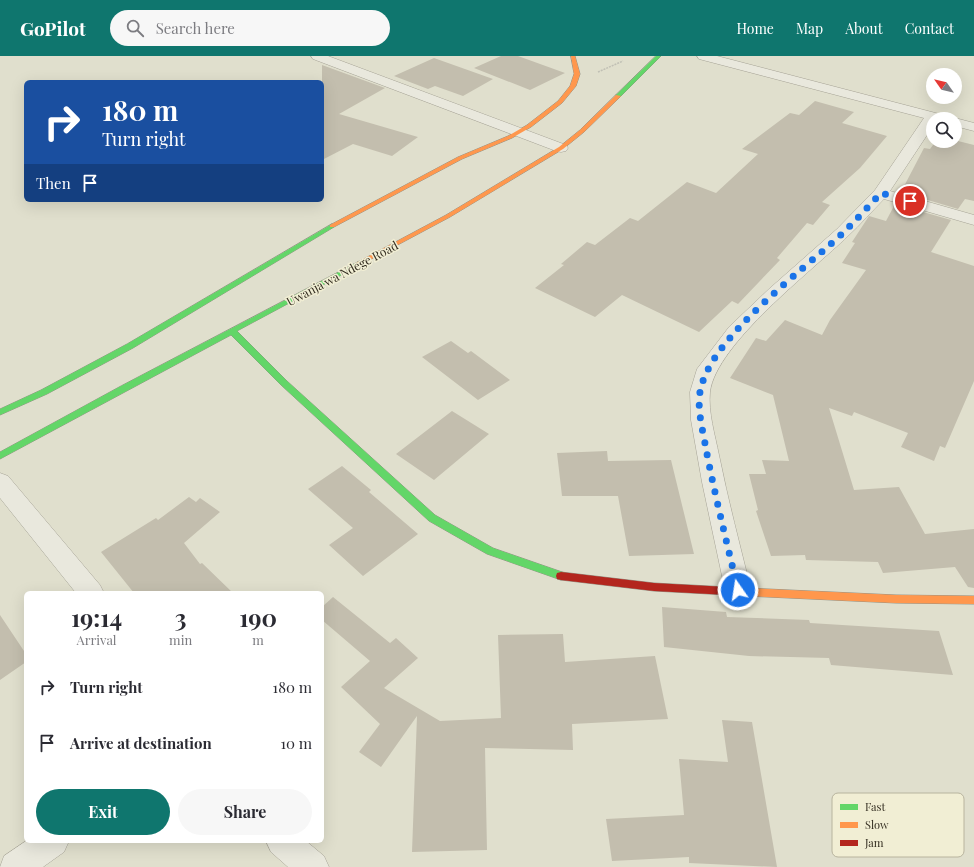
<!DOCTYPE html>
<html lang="en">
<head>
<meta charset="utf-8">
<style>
	body { margin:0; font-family:"Playfair Display",serif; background:#f7f7f7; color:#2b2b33; height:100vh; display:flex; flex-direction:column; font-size:15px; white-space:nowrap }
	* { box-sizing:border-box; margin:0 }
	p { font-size:13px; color:#7c7c81 }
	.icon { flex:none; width:22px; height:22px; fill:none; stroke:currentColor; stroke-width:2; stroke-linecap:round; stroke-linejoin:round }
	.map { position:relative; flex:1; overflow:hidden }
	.side { position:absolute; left:24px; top:535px; width:300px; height:252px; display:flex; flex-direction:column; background:#fff; border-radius:6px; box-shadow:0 4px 16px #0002 }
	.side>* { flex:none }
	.guide { position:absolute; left:24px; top:24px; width:300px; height:122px; border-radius:6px; box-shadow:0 4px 16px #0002; background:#1a4fa0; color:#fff; overflow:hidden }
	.needle { width:26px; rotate:304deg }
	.buttons { position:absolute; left:926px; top:12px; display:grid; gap:8px }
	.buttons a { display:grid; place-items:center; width:36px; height:36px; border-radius:50%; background:#fff; box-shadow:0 4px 16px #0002; font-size:20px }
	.pin { position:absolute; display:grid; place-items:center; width:34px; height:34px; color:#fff; margin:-17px; border:2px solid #fff; border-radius:50%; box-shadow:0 1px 4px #0007 }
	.me { position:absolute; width:44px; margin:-22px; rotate:347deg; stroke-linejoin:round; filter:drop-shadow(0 0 3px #0008) }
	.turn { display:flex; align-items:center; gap:14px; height:84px; padding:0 12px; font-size:18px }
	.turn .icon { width:52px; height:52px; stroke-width:2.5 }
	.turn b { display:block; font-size:28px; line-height:34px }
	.then { display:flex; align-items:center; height:38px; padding:0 12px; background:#0003; gap:8px; font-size:15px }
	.eta { display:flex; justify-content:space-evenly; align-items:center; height:68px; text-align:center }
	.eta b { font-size:24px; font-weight:700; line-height:28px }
	.action { display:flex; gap:8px; margin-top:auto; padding:8px 12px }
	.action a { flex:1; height:46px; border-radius:24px; background:#0f766e; color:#fff; font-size:16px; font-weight:700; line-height:46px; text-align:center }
	.action a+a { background:#f7f7f7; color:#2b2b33 }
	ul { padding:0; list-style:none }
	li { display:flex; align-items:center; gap:12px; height:56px; padding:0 12px }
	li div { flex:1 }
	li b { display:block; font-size:15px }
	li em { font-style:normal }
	header { display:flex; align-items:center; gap:24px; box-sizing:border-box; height:56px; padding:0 20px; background:#0f766e; color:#fff }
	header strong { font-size:19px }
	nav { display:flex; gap:22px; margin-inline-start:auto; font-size:14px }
	.search { width:280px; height:36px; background:#f7f7f7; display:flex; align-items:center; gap:10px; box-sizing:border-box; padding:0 14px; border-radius:22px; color:#7c7c81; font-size:15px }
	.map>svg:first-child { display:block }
</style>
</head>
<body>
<header>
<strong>GoPilot</strong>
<div class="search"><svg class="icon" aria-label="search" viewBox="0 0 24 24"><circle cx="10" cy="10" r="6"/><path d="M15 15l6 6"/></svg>Search here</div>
<nav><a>Home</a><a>Map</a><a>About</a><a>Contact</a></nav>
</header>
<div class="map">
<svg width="974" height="811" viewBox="0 0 974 811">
	<rect width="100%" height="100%" fill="#e0dfcd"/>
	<path fill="#c3beae" d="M 501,0 L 518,0 L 565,17 L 530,34 L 474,12 Z
		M 434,2 L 493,23 L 463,40 L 435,30 L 428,33 L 394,20 Z
		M 322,9 L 385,32 L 339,58 L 418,81 L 392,100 L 353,88 L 322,104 Z
		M 815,45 L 854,56 L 842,67 L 887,80 L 860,112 L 822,146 L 830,149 L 813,169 L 807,167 L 777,202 L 780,204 L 738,248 L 732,245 L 699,276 L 622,239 L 595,261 L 535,232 L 564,209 L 561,208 L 587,186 L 595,189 L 630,162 L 638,165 L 687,126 L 716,137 L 758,98 L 742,93 L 790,57 L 799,59 Z
		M 936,85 L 958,85 L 974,89 L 974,145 L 965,143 L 958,153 L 901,136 L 924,92 L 930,93 Z
		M 895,148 L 951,164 L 931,196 L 974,210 L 974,325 L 945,392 L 940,390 L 934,405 L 901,391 L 908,377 L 854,356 L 852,360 L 829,352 L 854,434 L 899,431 L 925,478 L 974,473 L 974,532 L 968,531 L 955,511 L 883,517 L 878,506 L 806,504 L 805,499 L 771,500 L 756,455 L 758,454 L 749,418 L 766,418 L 762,404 L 789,405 L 773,339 L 730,322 L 756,282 L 766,285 L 785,264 L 822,279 L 830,264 L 866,214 L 842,207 L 855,187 L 852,186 L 869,160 L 886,165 Z
		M 451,285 L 468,297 L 471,295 L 510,324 L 478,344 L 422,301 Z
		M 452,355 L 489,378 L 434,424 L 396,398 Z
		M 607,395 L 608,405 L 671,404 L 694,498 L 629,500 L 618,440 L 562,440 L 557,397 Z
		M 342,410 L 371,434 L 369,436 L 418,478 L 363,520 L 329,489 L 353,472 L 308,433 Z
		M 189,441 L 196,446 L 200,442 L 220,456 L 184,487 L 200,508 L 202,507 L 233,537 L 134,537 L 101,496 L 156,462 L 158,464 Z
		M 333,541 L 390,587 L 396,582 L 418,602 L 384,632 L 440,665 L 501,662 L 498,579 L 563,578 L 565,606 L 655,600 L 668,663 L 572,668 L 573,694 L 485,692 L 487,794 L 412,796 L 417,660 L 381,711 L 359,696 L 380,668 L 341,631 L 370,605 L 322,564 L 322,551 Z
		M 662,551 L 726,556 L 727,561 L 809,564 L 810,567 L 939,575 L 953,619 L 831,609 L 829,602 L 749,600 L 664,591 Z
		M 0,559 L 26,598 L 26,606 L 0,624 Z
		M 722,664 L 752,666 L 777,811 L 689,807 L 689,801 L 612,805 L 606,763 L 684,759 L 679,703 L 728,706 Z"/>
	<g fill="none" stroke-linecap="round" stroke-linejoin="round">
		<defs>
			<path id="street" d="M 311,0 L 328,0 L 566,89 L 568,92 L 566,95 L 561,96 L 556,95 L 313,3 Z
				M 697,0 L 717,0 L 947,60 L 949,63 L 933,63 L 933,70 L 890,135 L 974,159 L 974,169 L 884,143 C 872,155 861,168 848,180 C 813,214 716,288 710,336 C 708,356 715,379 719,399 C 728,444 740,489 751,534 L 747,542 L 738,545 L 729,542 L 725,534 L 702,426 L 691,364 L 690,336 L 697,313 L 729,271 L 769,233 L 837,173 L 875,134 L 924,62 L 699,3 Z
				M 955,62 L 974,67 L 974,75 L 955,70 L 955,63 L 951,63 Z
				M 0,417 L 8,420 L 100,529 L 104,537 L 76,537 L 0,442 Z
				M 26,785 L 69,785 L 64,796 L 43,811 L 0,811 L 4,800 Z
				M 266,785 L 306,785 L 324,800 L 329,811 L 288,811 L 271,796 Z"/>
			<path id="fast" d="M 656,0 L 661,0 L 620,41 L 616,41 L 616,39 Z
				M 332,168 L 334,169 L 334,171 L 133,292 L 47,338 L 0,359 L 0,353 L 41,334 L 127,288 Z
				M 360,205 L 364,207 L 362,208 L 237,275 L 287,325 L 435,459 L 493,492 L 565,517 L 566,520 L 565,523 L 561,524 L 487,498 L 429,465 L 281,329 L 231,279 L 0,403 L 0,396 L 121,330 Z"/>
			<path id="slow" d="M 571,0 L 575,0 L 580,18 L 576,30 L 562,47 L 531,71 L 512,82 L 462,103 L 334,171 L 330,171 L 330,169 L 458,101 L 508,80 L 527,69 L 558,45 L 570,30 L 574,18 Z
				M 616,39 L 621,40 L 584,76 L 563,93 L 450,161 L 362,208 L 358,208 L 356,207 L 446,159 L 559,91 L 580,74 Z
				M 746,532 L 896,539 L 974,540 L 974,548 L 896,547 L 746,540 L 742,539 L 741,536 L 742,533 Z"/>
			<path id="jam" d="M 561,516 L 654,527 L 746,532 L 750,533 L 751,536 L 750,539 L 746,540 L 654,535 L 561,524 L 557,523 L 556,520 L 557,517 Z"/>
		</defs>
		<use href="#street" stroke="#a6a396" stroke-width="1"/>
		<use href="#fast" stroke="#959386" stroke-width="1"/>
		<use href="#slow" stroke="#959386" stroke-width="1"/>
		<use href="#jam" stroke="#959386" stroke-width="1"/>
		<path stroke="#c1c0b5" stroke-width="1.5" stroke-dasharray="2 1" stroke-linecap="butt" d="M 598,16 L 623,5"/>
		<use href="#street" fill="#e9e8dd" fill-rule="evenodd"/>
		<use href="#fast" fill="#63d668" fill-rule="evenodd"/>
		<use href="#slow" fill="#ff974d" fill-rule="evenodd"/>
		<use href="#jam" fill="#b3261e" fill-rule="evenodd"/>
	</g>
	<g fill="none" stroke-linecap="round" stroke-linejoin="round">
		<path stroke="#1a73e8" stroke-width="7" stroke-dasharray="0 12.6" d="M 738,534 C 727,487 715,440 706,393 C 703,375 697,354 700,336 C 709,282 804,214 844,176 C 857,163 869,150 881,137 L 910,145"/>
	</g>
	<g text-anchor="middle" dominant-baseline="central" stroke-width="3" stroke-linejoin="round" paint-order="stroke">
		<g font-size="12" fill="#332d20" stroke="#f1eed4">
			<text transform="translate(342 217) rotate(-28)">Uwanja wa Ndege Road</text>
		</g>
	</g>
	<rect x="832" y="737" width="132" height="64" rx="6" fill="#f1eed4" stroke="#b8b49e" stroke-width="1"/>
	<rect x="840" y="748" width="18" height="6" fill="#63d668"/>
	<rect x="840" y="766" width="18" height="6" fill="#ff974d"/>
	<rect x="840" y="784" width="18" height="6" fill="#b3261e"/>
	<g font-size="11" fill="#332d20">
		<text x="865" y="755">Fast</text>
		<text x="865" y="773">Slow</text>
		<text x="865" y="791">Jam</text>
	</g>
</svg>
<div class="buttons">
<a><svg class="needle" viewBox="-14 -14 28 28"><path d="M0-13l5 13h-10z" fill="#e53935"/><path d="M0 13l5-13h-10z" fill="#7c7c81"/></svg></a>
<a><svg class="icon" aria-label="search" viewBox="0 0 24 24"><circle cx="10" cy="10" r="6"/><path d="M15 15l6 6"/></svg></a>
</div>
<div class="pin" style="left:910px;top:145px;background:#d93025"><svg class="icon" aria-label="arrive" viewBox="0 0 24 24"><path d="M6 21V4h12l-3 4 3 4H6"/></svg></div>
<svg class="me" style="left:738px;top:534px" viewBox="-20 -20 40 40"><circle r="17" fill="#1a73e8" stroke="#fff" stroke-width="3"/><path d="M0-11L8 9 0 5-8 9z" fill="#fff"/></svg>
<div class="guide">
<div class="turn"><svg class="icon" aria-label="right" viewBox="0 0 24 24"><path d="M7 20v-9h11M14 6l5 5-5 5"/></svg><div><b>180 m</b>Turn right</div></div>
<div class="then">Then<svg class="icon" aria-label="arrive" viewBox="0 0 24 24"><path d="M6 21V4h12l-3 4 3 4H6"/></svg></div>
</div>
<section class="side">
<div class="eta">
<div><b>19:14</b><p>Arrival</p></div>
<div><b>3</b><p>min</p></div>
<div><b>190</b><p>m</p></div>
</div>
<ul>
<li><svg class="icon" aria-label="right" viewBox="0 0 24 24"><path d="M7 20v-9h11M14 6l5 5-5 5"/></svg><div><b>Turn right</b></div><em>180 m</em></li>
<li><svg class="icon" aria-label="arrive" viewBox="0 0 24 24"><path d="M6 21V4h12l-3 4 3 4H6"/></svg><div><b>Arrive at destination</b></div><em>10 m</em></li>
</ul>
<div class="action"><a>Exit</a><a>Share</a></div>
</section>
</div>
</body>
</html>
